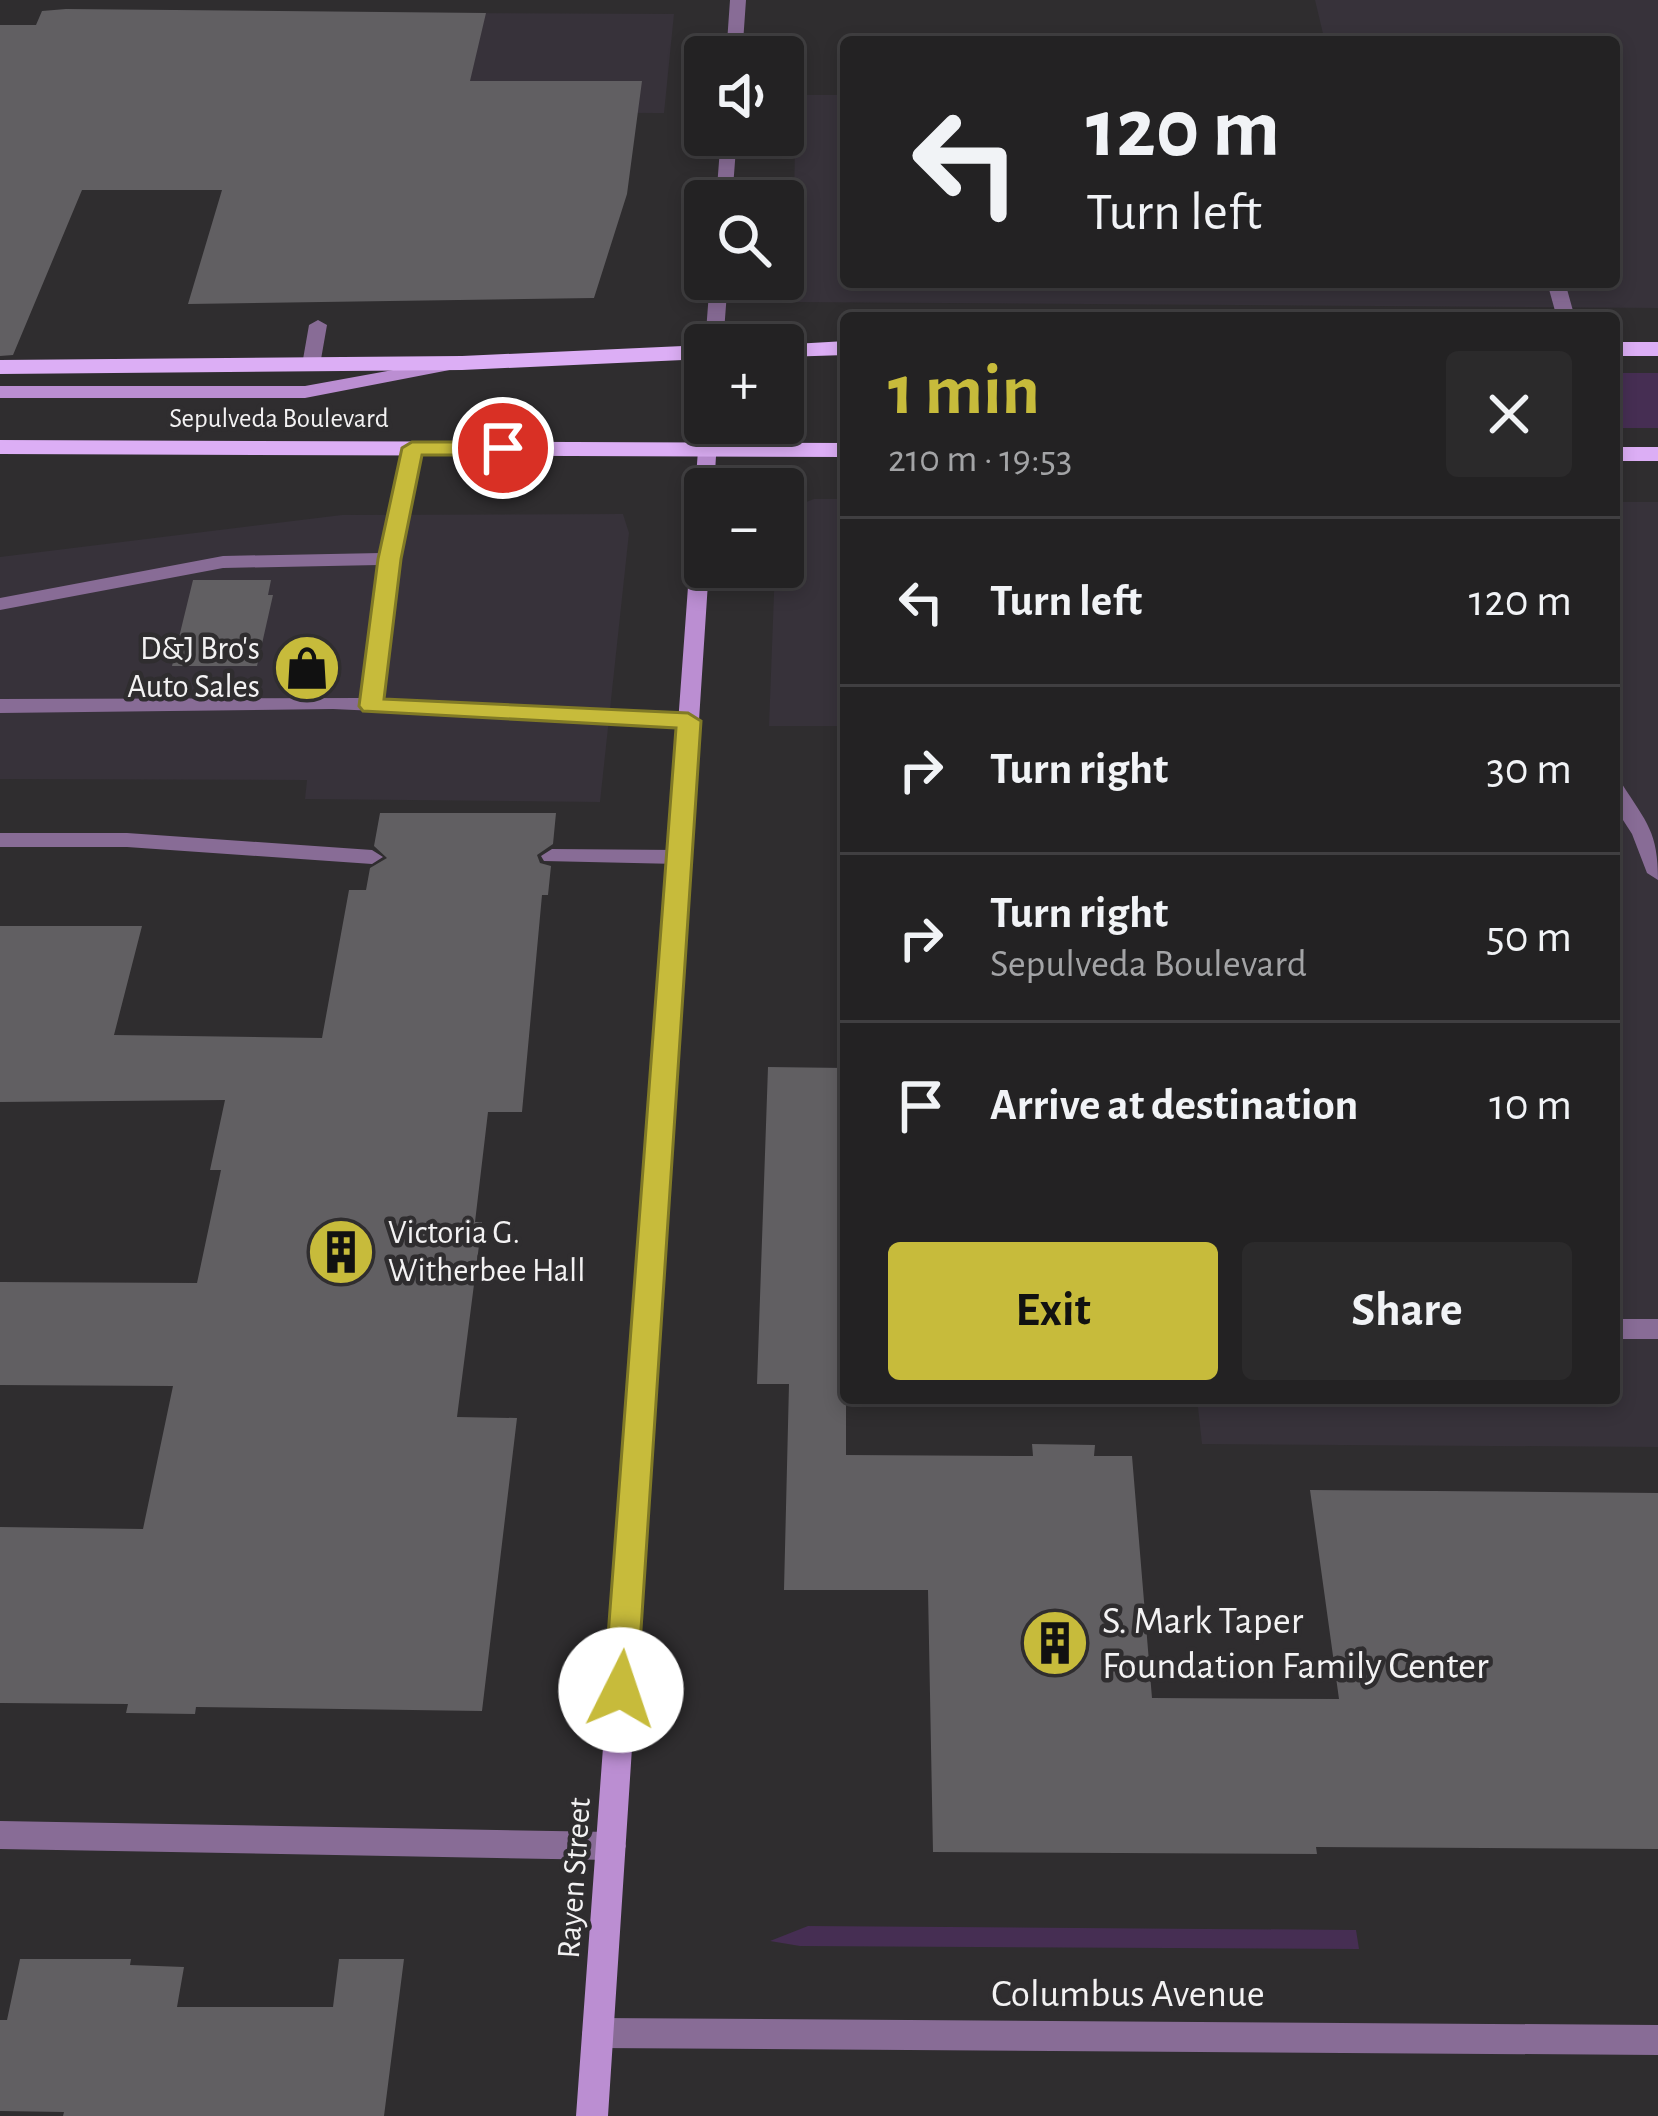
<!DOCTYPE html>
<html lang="en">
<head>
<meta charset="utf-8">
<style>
	body { margin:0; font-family:"Alegreya Sans",sans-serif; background:#2b2a2b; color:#f1f3f6; height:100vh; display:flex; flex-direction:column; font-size:45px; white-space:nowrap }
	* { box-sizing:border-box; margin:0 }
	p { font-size:39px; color:#a3a4a6 }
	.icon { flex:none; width:66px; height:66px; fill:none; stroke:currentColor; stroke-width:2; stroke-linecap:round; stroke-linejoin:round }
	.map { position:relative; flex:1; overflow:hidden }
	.sheet { position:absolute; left:840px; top:312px; width:780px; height:1092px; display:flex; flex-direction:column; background:#232223; border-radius:12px; box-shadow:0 6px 18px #0003,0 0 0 3px #403f41 }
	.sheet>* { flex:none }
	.top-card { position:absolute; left:840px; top:36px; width:780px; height:252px; border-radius:12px; box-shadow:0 6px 18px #0003,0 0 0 3px #403f41; background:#232223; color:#f1f3f6; overflow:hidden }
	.fabs { position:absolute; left:684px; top:36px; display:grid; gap:24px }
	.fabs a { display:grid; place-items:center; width:120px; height:120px; border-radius:12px; background:#232223; box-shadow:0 6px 18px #0003,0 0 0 3px #403f41; font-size:60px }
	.pin { position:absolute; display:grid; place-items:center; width:102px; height:102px; color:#fff; margin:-51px; border:6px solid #fff; border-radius:50%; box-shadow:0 3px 12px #0007 }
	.me { position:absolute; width:132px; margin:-66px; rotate:4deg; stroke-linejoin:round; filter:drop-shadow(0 0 9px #0008) }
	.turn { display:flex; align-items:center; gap:42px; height:252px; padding:0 48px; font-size:54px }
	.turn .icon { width:156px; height:156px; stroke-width:2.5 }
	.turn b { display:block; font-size:84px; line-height:102px }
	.round { display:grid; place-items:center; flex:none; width:126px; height:126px; border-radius:12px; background:#2b2a2b }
	.summary { display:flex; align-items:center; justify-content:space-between; height:204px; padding:0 48px }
	h1 { font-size:72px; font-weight:700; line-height:90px; color:#c7bb3b }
	.button { display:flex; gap:24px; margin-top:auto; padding:24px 48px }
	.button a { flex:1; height:138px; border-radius:12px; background:#c7bb3b; color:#111; font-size:48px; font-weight:700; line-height:138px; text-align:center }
	.button a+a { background:#2b2a2b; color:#f1f3f6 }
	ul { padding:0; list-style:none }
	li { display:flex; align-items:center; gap:36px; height:168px; padding:0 48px; border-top:3px solid #403f41 }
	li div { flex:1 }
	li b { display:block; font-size:45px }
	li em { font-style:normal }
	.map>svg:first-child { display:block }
</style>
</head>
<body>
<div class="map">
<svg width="1658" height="2116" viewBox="0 0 1658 2116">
	<rect width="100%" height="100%" fill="#2f2d2f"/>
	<path fill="#37323a" d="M 1315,0 L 1658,0 L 1658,308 L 792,302 L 796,95 L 846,95 L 846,282 L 1614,282 L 1614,42 L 1325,42 Z
		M 427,13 L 674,14 L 664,113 L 403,112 Z
		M 814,499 L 846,499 L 846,726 L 769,726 L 775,567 L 783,567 L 783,511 Z
		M 1614,502 L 1658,502 L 1658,1447 L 1202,1444 L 1197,1398 L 1614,1398 Z
		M 623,514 L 629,533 L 600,802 L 305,799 L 307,780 L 0,779 L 0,557 L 342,515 Z"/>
	<path fill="#462e53" d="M 1614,373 L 1658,373 L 1658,428 L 1614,428 Z
		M 808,1926 L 1356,1930 L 1359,1949 L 800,1946 L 770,1941 Z"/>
	<path fill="#615f62" d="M 66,9 L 486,13 L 470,81 L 642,81 L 627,194 L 594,298 L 188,304 L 222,190 L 82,190 L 13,355 L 0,356 L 0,25 L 36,25 L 42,11 Z
		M 193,580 L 271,580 L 268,595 L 273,595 L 257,666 L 172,666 Z
		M 380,813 L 556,813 L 553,844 L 537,855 L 540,863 L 551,866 L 548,895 L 542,895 L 522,1112 L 488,1112 L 475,1222 L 482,1222 L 457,1417 L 517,1418 L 482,1711 L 196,1707 L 195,1714 L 126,1713 L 128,1704 L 0,1703 L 0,1527 L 143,1529 L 173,1386 L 0,1385 L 0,1282 L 197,1283 L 221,1170 L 210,1170 L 225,1100 L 0,1102 L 0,926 L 142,926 L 114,1035 L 322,1038 L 349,890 L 366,890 L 370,868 L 387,858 L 374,846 Z
		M 768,1067 L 846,1068 L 846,1455 L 1033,1456 L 1032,1444 L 1095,1445 L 1094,1456 L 1132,1456 L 1152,1698 L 1339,1699 L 1310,1490 L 1658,1493 L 1658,1849 L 1316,1847 L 1317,1854 L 933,1852 L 928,1590 L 784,1590 L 789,1384 L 757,1384 Z
		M 20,1959 L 131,1959 L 130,1965 L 184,1967 L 177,2007 L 333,2007 L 339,1959 L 404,1959 L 384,2116 L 63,2116 L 64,2112 L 0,2111 L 0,2020 L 7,2020 Z"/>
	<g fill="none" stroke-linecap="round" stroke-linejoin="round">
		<path fill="#886c96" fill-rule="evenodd" d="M 1547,282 L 1565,282 L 1575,318 L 1557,318 Z
			M 318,320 L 327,325 L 320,365 L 311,370 L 302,365 L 309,325 Z
			M 412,442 L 421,448 L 400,559 L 383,699 L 688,714 L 699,721 L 695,726 L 333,709 L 0,713 L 0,699 L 363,698 L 379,565 L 223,568 L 0,610 L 0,598 L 223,556 L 381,553 L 403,448 Z
			M 1614,782 L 1622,784 C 1647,823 1658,832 1658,880 L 1647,873 L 1632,834 L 1614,806 Z
			M 0,833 L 127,833 L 372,850 L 383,857 L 372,864 L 127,847 L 0,847 Z
			M 552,849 L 678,850 L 689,857 L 678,864 L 544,861 L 541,856 Z
			M 1614,1319 L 1658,1319 L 1658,1339 L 1614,1339 Z"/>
		<path fill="#886c96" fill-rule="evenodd" d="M 730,0 L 746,0 L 742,57 L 726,57 Z
			M 721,135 L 737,135 L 732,201 L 716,201 Z
			M 710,279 L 728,279 L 723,345 L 705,345 Z
			M 0,1821 L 611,1832 L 622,1836 L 626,1846 L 622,1856 L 611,1860 L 0,1849 Z
			M 598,2018 L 1658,2025 L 1658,2055 L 598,2048 L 587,2044 L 582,2033 L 587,2022 Z"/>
		<path fill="#bb8ed2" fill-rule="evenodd" d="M 459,358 L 465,359 L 465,367 L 305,398 L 0,398 L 0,386 L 305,386 Z
			M 705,418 L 705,423 L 718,423 L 714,489 L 705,489 L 705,567 L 709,567 L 608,2116 L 576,2116 L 700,423 Z"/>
		<path fill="#dcaef5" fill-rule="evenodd" d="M 846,341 L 846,355 L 783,357 L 783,345 L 776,345 Z
			M 1614,342 L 1658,342 L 1658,356 L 1614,356 Z
			M 705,345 L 705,359 L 462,370 L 0,374 L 0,360 L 462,356 Z
			M 0,440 L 846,443 L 846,457 L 0,454 Z
			M 1614,447 L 1658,447 L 1658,461 L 1614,461 Z"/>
	</g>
	<path fill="#c7bb3b" stroke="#817a26" stroke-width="3" d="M 412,442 L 503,442 L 514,448 L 503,455 L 422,455 L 401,559 L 384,699 L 688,713 L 701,721 L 637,1690 L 633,1700 L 621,1704 L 609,1700 L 604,1690 L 676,728 L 363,711 L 359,706 L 378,559 L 402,448 Z"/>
	<defs>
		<symbol id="shop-disc" viewBox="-11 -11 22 22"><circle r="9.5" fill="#c7bb3b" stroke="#2f2d2f"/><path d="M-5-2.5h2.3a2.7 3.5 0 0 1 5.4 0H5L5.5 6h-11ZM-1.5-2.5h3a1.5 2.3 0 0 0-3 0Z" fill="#111"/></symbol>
		<symbol id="building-disc" viewBox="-11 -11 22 22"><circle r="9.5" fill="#c7bb3b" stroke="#2f2d2f"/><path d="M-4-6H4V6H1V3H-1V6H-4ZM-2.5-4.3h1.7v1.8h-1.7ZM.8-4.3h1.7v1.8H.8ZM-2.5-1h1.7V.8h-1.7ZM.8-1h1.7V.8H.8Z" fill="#111"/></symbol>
	</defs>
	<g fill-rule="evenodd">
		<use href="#shop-disc" x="269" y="630" width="76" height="76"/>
		<use href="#building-disc" x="303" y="1214" width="76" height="76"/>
		<use href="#building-disc" x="1017" y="1605" width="76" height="76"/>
	</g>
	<g text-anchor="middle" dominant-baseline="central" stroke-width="9" stroke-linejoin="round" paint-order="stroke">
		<g font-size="27" fill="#f3f2f3" stroke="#2f2d2f">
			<text x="279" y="418">Sepulveda Boulevard</text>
		</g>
		<g font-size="33" fill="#f3f2f3" stroke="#2f2d2f" text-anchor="end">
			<text x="260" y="649">D&amp;J Bro's<tspan x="260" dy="38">Auto Sales</tspan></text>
			<text x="388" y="1233" text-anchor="start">Victoria G.<tspan x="388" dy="38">Witherbee Hall</tspan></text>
		</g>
		<g font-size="33" fill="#f3f2f3" stroke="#2f2d2f">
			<text transform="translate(575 1878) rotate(-86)">Rayen Street</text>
		</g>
		<g font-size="39" fill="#f3f2f3" stroke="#2f2d2f" text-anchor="start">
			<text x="1102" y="1621">S. Mark Taper<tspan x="1102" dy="45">Foundation Family Center</tspan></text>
		</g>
		<g font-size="39" fill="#f3f2f3" stroke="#2f2d2f">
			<text x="1128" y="1994">Columbus Avenue</text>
		</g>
	</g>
</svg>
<div class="fabs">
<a><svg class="icon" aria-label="sound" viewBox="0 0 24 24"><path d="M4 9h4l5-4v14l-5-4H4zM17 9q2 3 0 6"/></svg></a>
<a><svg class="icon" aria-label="search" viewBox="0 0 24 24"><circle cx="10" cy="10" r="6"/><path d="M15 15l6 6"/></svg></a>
<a>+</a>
<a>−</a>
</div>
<div class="pin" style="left:503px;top:448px;background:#d93025"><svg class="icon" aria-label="arrive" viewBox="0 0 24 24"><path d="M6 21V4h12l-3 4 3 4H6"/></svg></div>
<svg class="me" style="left:621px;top:1690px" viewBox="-20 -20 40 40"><circle r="19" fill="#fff"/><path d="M0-13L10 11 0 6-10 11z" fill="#c7bb3b"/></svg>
<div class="top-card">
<div class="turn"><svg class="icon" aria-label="left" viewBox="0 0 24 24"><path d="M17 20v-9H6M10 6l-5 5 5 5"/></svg><div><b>120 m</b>Turn left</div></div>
</div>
<section class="sheet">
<div class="summary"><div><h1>1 min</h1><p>210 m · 19:53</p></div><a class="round"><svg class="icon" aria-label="close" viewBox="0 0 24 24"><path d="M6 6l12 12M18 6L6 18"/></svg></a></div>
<ul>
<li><svg class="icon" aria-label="left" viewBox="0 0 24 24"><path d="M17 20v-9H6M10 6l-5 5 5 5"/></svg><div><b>Turn left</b></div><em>120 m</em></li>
<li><svg class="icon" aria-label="right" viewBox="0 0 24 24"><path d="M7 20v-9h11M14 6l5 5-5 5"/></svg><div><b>Turn right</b></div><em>30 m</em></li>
<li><svg class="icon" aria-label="right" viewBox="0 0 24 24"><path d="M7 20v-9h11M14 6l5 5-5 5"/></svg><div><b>Turn right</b><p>Sepulveda Boulevard</p></div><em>50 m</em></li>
<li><svg class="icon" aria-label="arrive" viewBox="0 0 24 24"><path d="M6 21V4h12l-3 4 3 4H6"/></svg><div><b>Arrive at destination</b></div><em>10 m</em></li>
</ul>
<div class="button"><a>Exit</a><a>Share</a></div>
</section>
</div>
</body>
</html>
